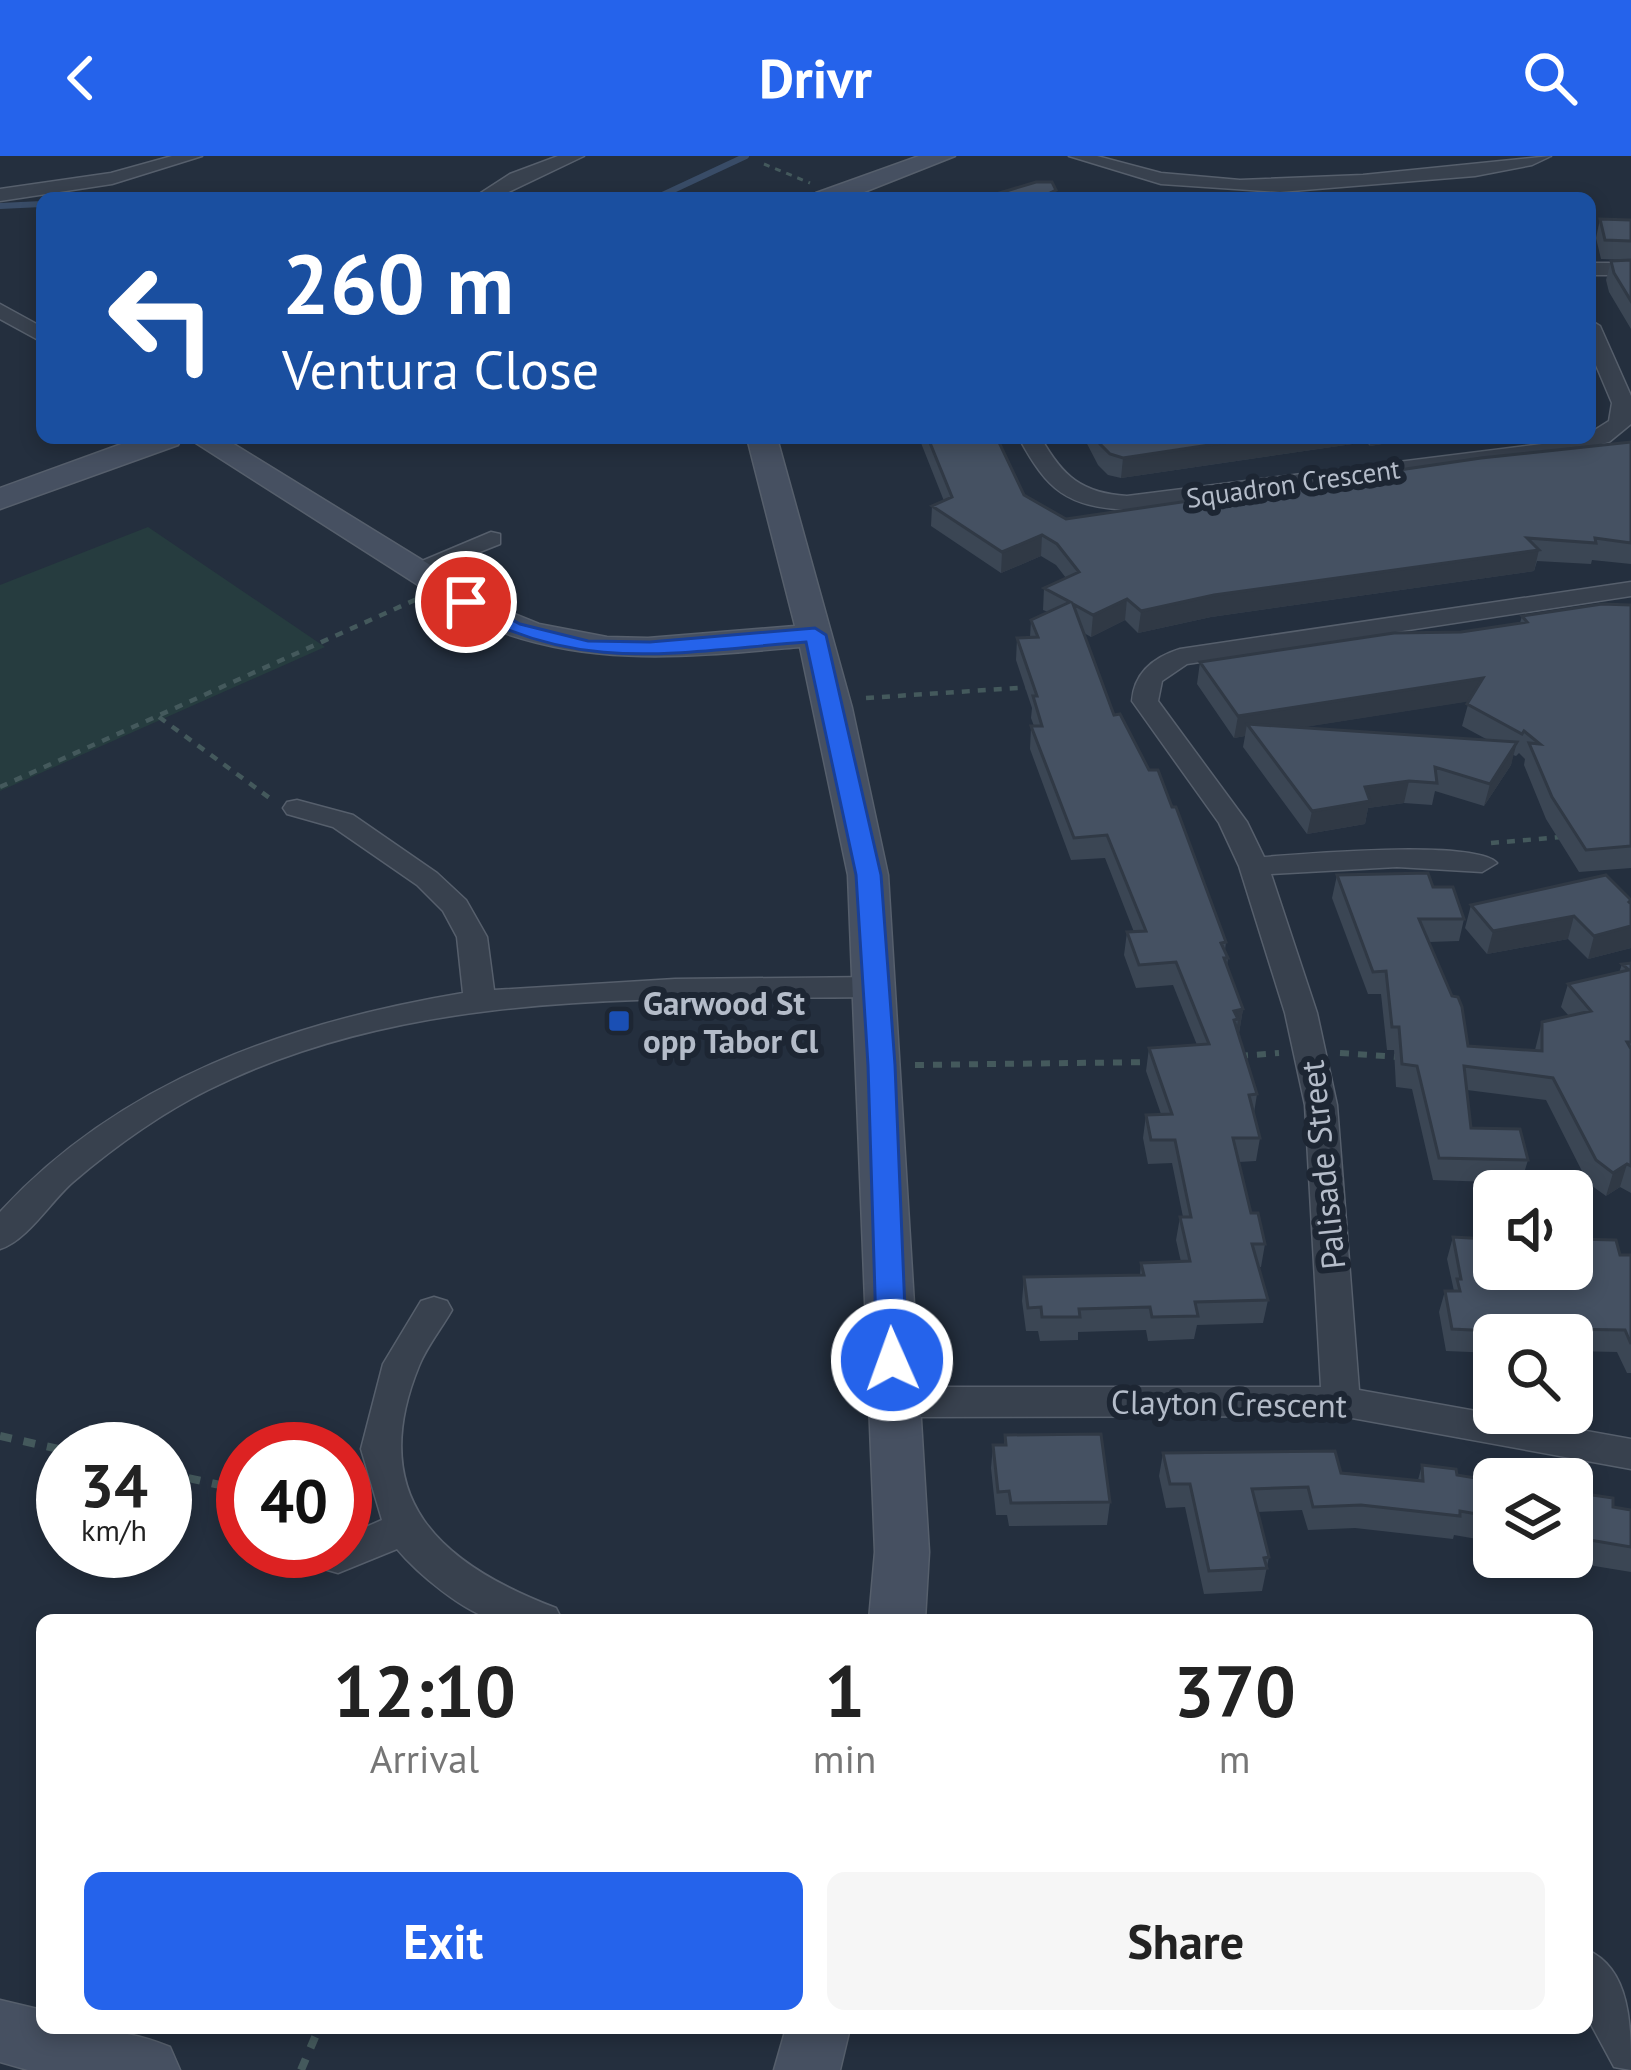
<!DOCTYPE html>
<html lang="en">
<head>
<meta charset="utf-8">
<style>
	body { margin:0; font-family:"PT Sans",sans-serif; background:#f6f6f6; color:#222; height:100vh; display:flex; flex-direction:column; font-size:45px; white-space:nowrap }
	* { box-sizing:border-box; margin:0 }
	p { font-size:39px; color:#767676 }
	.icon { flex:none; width:66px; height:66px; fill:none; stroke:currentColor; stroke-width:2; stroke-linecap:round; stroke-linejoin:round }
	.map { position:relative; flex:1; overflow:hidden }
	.panel { position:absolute; left:36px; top:1458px; width:1557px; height:420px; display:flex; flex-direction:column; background:#fff; border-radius:18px; box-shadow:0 6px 18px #0003 }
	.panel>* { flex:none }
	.guide { position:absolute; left:36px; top:36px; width:1560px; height:252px; border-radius:18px; box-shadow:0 6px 18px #0003; background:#1a4fa0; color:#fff; overflow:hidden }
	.controls { position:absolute; left:1473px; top:1014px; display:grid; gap:24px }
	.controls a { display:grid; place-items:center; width:120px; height:120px; border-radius:18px; background:#fff; box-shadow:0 6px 18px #0003; font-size:60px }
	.speed { position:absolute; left:36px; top:1266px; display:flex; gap:24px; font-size:60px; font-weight:700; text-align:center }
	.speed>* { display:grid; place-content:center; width:156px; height:156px; border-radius:50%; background:#fff; box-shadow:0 6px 18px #0003; line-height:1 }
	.speed small { font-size:30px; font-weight:400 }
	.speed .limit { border:18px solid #d22; background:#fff; color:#111 }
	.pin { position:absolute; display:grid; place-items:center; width:102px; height:102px; color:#fff; margin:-51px; border:6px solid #fff; border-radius:50%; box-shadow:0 3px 12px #0007 }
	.me { position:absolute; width:132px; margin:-66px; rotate:358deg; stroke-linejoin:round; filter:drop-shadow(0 0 9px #0008) }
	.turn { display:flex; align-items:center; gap:42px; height:252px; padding:0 48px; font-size:54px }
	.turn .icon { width:156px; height:156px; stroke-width:2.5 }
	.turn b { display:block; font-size:84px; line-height:102px }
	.eta { display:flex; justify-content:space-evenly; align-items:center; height:204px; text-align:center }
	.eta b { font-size:72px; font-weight:700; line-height:84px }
	.cta { display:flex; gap:24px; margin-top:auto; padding:24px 48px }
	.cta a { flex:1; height:138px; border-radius:18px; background:#2563eb; color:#fff; font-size:48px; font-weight:700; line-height:138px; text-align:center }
	.cta a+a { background:#f6f6f6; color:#222 }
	header { display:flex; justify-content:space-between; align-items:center; height:156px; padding:0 48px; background:#2563eb; color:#fff; font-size:54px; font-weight:700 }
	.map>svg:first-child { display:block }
</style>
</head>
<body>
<header><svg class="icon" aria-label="back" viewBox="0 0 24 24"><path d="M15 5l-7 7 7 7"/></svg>Drivr<svg class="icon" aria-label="search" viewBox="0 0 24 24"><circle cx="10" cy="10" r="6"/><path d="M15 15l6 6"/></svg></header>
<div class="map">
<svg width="1631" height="1914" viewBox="0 0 1631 1914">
	<rect width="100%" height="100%" fill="#242f3e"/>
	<path fill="#263c3f" d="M 148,371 L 325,491 L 0,635 L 0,429 Z"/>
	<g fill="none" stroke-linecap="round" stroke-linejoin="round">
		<path stroke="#394c67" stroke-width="6" d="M 229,42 L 280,42
			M 656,42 L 746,0
			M 0,50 L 42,48"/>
		<defs>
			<path id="street" d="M 172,0 L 202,0 L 112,28 L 0,45 L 0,33 L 111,17 Z
				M 558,0 L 584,0 L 496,42 L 473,42 L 510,18 Z
				M 1069,0 L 1097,0 L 1161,17 L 1240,24 L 1363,19 L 1551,0 L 1532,9 L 1475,20 L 1280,36 L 1161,28 Z
				M 1590,107 L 1631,107 L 1631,119 L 1590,119 Z
				M 0,148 L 42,171 L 42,186 L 0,163 Z
				M 1590,164 L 1600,170 L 1631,240 L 1631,268 L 1609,286 L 1567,297 L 1127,354 C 1066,350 1048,335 1019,282 L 1041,282 C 1063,321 1082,337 1127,340 L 1590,282 L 1590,277 L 1609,265 L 1612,247 L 1590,195 Z
				M 491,376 L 500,378 L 500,388 L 424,418 L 406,418 L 403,413 Z
				M 1631,426 L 1631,440 L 1187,508 L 1162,525 L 1158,545 L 1247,666 L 1264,701 C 1304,698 1474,683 1497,707 L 1482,716 L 1397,711 L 1271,718 L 1317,857 L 1337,949 L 1359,1234 L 1631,1283 L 1631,1313 L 1341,1260 L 894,1261 L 881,1256 L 875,1246 L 881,1236 L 894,1231 L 1321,1231 L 1305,949 L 1285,857 L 1239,710 L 1219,667 L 1132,545 C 1134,517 1154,501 1180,493 Z
				M 297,644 L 353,659 L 437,717 L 466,744 L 487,781 L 494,834 L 675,823 L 877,821 L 893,831 L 877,841 C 652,844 414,831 208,934 C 160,958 113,992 73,1026 C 51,1045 27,1085 0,1093 L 0,1056 C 121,924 290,866 463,837 L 457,781 L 443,755 L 417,729 L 333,671 L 287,658 L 283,652 L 287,646 Z
				M 434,1141 L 447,1145 L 452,1154 C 442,1172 427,1190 419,1210 C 365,1342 440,1408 556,1452 L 562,1464 C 542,1464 516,1468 496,1464 C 465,1458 416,1416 397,1393 L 338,1417 L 324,1413 L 318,1401 L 321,1395 L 345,1395 L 345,1380 L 382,1364 L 361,1293 L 383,1208 L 421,1145 Z
				M 1587,1794 C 1631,1813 1631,1871 1631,1914 L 1614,1911 L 1587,1861 Z"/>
			<path id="secondary" d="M 919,0 L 955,0 L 849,42 L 812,42 L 816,37 Z
				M 138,282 L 182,282 L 178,289 L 0,353 L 0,332 Z
				M 188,282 L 224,282 L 500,452 L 539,468 L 607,481 L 648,482 L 795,470 L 747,282 L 777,282 L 852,552 L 888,719 L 929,1396 L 925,1464 L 869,1464 L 875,1396 L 848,719 L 800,491 C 687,501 583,513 476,466 Z
				M 0,1844 L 42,1854 L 42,1872 C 88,1872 127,1873 170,1891 L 180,1914 L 28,1914 L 0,1906 Z
				M 786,1872 L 850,1872 L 840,1914 L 774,1914 Z"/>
		</defs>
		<use href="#street" stroke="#565f6c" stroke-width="3"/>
		<use href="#secondary" stroke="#565f6c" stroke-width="3"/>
		<path stroke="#44595c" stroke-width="3" stroke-dasharray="6 6" stroke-linecap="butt" d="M 764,8 L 810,27"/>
		<path stroke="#44595c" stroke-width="4.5" stroke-dasharray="8 8" stroke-linecap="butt" d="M 866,542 L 1032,531
			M 159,561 L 271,643
			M 0,631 L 417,443
			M 1491,687 L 1562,681"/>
		<path stroke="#44595c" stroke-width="6" stroke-dasharray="9 9" stroke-linecap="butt" d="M 1340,897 L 1399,901
			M 1239,900 L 1279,897
			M 915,909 L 1154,906"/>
		<path stroke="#44595c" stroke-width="8" stroke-dasharray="12 12" stroke-linecap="butt" d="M 0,1280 L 63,1294
			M 165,1317 L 243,1334
			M 301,1914 L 319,1872"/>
		<use href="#street" fill="#38414e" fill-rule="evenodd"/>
		<use href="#secondary" fill="#465061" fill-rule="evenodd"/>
	</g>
	<path fill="#3b4654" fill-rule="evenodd" d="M 1600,63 L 1631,64 L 1631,173 L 1609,136 L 1606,124 L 1611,105 L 1630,104 L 1601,103 L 1596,82 Z
		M 919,282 L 997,282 L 1024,339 L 1066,363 L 1631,286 L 1631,408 L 1592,404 L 1591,408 L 1537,405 L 1534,415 L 1211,461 L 1138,477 L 1125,464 L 1091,481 L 1084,477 L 1114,559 L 1226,786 L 1225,794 L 1228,802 L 1227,810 L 1243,853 L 1239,877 L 1238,877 L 1257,938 L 1254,957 L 1260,982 L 1256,1005 L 1239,1006 L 1251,1057 L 1265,1088 L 1261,1111 L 1259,1111 L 1268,1144 L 1263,1167 L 1197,1169 L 1194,1183 L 1148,1185 L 1146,1174 L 1078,1176 L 1078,1184 L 1040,1185 L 1038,1175 L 1026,1175 L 1022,1145 L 1024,1121 L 1140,1119 L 1141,1107 L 1181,1106 L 1176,1084 L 1180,1061 L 1183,1061 L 1172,1007 L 1148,1008 L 1143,982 L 1146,959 L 1161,958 L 1146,915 L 1149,892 L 1197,889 L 1173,829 L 1136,832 L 1124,799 L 1127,776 L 1134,776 L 1105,702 L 1071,704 L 1030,593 L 1031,570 L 1034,570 L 1031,562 L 1032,552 L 1016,504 L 1017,482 L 1030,481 L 1031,464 L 1048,456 L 1043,454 L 1044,432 L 1066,422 L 1056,409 L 1041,400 L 1001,417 L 931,370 L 932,350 L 944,345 Z
		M 1084,282 L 1418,282 L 1370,290 L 1366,286 L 1121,322 L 1108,319 L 1098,309 Z
		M 1631,449 L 1631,712 L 1579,716 L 1546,663 L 1524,609 L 1525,603 L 1519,597 L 1516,600 L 1513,599 L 1511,609 L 1484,650 L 1435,635 L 1432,649 L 1404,647 L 1368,652 L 1365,668 L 1307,678 L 1243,591 L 1245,580 L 1234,582 L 1197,528 L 1200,506 L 1461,476 L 1520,467 L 1522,460 ZM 1469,545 L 1462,570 L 1488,584 L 1297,572 Z
		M 1337,719 L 1464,763 L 1459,785 L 1429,786 L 1468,890 L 1535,894 L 1542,866 L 1569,860 L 1561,851 L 1568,828 L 1619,817 L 1622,808 L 1631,807 L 1631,1037 L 1620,1031 L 1606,1040 L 1588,1027 L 1546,944 L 1467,934 L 1471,972 L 1528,1004 L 1521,1027 L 1433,1024 L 1412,933 L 1396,931 L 1394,894 L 1387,894 L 1381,838 L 1368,838 L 1332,742 Z
		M 1631,744 L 1631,792 L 1588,803 L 1568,783 L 1487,798 L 1465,772 L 1471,749 Z
		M 1453,1081 L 1493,1109 L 1572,1113 L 1572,1094 L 1576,1083 L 1620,1099 L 1631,1099 L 1631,1217 L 1627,1217 L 1617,1196 L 1572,1195 L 1572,1179 L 1494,1179 L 1494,1197 L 1446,1195 L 1439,1156 L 1445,1135 L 1454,1135 L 1447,1103 Z
		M 1005,1279 L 1110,1346 L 1107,1369 L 1009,1370 L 1007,1359 L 996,1359 L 991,1312 L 993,1289 L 1004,1289 Z
		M 1163,1297 L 1418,1324 L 1422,1309 L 1457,1319 L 1494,1325 L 1494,1386 L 1454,1379 L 1453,1383 L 1355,1372 L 1308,1374 L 1302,1354 L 1258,1356 L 1269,1401 L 1262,1435 L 1204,1438 L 1185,1351 L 1166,1352 L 1159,1320 Z
		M 1572,1336 L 1613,1351 L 1631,1354 L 1631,1416 L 1570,1406 L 1570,1401 L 1572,1401 Z"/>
	<path fill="#303945" d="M 1256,282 L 1367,282 L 1366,286 L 1121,322 L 1123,302 Z
		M 1371,282 L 1418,282 L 1370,290 Z
		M 1042,379 L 1041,400 L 1001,417 L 1002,396 Z
		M 1539,394 L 1534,415 L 1211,461 L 1138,477 L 1141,455 L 1214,439 Z
		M 1127,443 L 1125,464 L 1091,481 L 1093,459 Z
		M 1483,522 L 1478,544 L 1254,579 L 1247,568 L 1245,580 L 1234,582 L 1238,560 Z
		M 1517,586 L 1511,609 L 1484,650 L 1490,628 Z
		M 1409,625 L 1404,647 L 1368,652 L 1365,668 L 1307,678 L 1312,655 L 1365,631 Z
		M 1574,760 L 1568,783 L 1487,798 L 1493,775 Z
		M 1631,770 L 1631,792 L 1588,803 L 1594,780 Z
		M 1243,853 L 1239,877 L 1236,877 L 1238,863 L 1234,855 Z
		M 1627,1008 L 1620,1031 L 1606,1040 L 1613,1017 Z"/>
	<path fill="#455162" stroke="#303945" stroke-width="3" d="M 1036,26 L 1052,26 L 1056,34 L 1040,42 L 983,42 Z
		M 1600,63 L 1631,64 L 1631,85 L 1605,84 Z
		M 1631,104 L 1631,145 L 1614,117 L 1611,105 Z
		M 928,282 L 997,282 L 1024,339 L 1066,363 L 1481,302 L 1631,286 L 1631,387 L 1595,382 L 1596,387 L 1527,382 L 1539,394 L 1214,439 L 1141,455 L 1127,443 L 1093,459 L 1073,448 L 1114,559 L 1120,558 L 1149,614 L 1158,614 L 1172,651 L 1176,651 L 1226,786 L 1221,787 L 1228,802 L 1224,802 L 1243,853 L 1234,855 L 1238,863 L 1234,864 L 1257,938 L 1249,939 L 1260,982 L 1233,982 L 1251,1057 L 1258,1057 L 1265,1088 L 1252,1088 L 1268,1144 L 1195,1146 L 1198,1160 L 1152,1161 L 1150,1151 L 1079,1153 L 1080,1161 L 1042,1161 L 1041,1151 L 1028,1152 L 1024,1121 L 1144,1119 L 1141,1107 L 1190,1105 L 1180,1061 L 1191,1061 L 1175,984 L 1151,984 L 1146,959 L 1172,958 L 1149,892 L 1209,888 L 1176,806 L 1139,809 L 1127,776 L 1146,775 L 1107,679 L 1074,682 L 1031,570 L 1042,570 L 1033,540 L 1037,540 L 1017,482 L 1038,481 L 1031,464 L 1070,446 L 1044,432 L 1079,416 L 1057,388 L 1042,379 L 1002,396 L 932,350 L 952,341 Z
		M 1096,282 L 1256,282 L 1123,302 L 1110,298 L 1100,288 Z
		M 1602,448 L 1631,449 L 1631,690 L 1586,694 L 1552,641 L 1529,587 L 1540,588 L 1524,575 L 1522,578 L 1467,548 L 1483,522 L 1238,560 L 1200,506 L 1394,477 L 1461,476 L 1527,466 L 1522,460 Z
		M 1247,568 L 1517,586 L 1490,628 L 1435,611 L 1437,627 L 1409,625 L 1365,631 L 1370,645 L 1312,655 Z
		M 1428,717 L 1433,731 L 1453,731 L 1464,763 L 1419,763 L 1452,840 L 1458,841 L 1462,851 L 1468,890 L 1542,895 L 1542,866 L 1591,855 L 1568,828 L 1629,814 L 1622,808 L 1631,807 L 1631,886 L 1627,886 L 1631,893 L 1631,1010 L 1627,1008 L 1613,1017 L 1596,1004 L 1553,922 L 1464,910 L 1471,972 L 1520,973 L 1528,1004 L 1439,1002 L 1417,910 L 1402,908 L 1399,871 L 1392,871 L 1386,815 L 1373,816 L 1337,719 Z
		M 1606,719 L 1631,744 L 1629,746 L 1631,748 L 1631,770 L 1594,780 L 1574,760 L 1493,775 L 1471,749 Z
		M 1453,1081 L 1488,1083 L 1494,1113 L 1584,1111 L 1576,1083 L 1616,1084 L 1620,1099 L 1631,1099 L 1631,1188 L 1625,1174 L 1561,1173 L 1559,1165 L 1509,1165 L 1511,1176 L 1452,1173 L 1445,1135 L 1460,1135 L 1457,1123 L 1461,1123 Z
		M 1101,1278 L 1110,1346 L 1011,1347 L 1009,1335 L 998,1336 L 993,1289 L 1006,1289 L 1005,1279 Z
		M 1335,1295 L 1341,1317 L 1423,1325 L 1422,1309 L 1456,1313 L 1457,1319 L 1494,1325 L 1494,1361 L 1460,1355 L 1460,1360 L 1361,1349 L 1313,1351 L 1308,1331 L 1252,1333 L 1269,1401 L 1264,1402 L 1267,1412 L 1209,1415 L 1190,1328 L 1170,1328 L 1163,1297 Z
		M 1572,1336 L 1613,1342 L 1613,1351 L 1631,1354 L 1631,1391 L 1578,1382 L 1578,1376 L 1572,1375 Z"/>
	<path fill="#2563eb" stroke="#184099" stroke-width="3" d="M 466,439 L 520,468 L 588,485 L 650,486 L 815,472 L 826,479 L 881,719 L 895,909 L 907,1204 L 903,1212 L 881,1212 L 877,1204 L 868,909 L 856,719 L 806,486 C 675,496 578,519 459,450 L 456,446 Z"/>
	<rect fill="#1a4fb4" stroke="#1d2633" stroke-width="4.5" x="607" y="853" width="24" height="24" rx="6"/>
	<g text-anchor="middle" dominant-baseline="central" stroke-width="12" stroke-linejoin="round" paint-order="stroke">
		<g font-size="27" fill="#b4bcc9" stroke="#1d2633">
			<text transform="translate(1293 327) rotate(-8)">Squadron Crescent</text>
		</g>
		<g font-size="33" font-weight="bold" fill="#b4bcc9" stroke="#1d2633" text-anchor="start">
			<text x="643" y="846">Garwood St<tspan x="643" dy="38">opp Tabor Cl</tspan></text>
		</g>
		<g font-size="33" fill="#b4bcc9" stroke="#1d2633">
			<text transform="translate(1322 1009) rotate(-96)">Palisade Street</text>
			<text transform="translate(1229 1247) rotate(1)">Clayton Crescent</text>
		</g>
	</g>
</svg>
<div class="controls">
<a><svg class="icon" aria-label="sound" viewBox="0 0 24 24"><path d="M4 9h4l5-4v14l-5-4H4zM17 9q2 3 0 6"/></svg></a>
<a><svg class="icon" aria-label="search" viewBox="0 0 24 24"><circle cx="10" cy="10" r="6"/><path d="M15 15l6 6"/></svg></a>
<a><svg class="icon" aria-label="layers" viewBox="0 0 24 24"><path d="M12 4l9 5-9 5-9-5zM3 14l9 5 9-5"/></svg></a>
</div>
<div class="speed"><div>34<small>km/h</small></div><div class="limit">40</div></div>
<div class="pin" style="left:466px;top:446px;background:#d93025"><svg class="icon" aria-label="arrive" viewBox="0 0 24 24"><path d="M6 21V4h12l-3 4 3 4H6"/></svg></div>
<svg class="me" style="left:892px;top:1204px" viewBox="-20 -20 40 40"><circle r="17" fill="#2563eb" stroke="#fff" stroke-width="3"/><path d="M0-11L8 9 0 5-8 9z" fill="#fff"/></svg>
<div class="guide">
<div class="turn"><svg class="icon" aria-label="left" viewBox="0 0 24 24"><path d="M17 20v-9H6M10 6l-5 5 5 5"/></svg><div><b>260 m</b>Ventura Close</div></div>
</div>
<section class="panel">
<div class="eta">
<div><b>12:10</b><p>Arrival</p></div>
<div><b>1</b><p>min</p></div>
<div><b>370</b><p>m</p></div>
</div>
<div class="cta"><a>Exit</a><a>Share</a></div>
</section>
</div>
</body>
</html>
